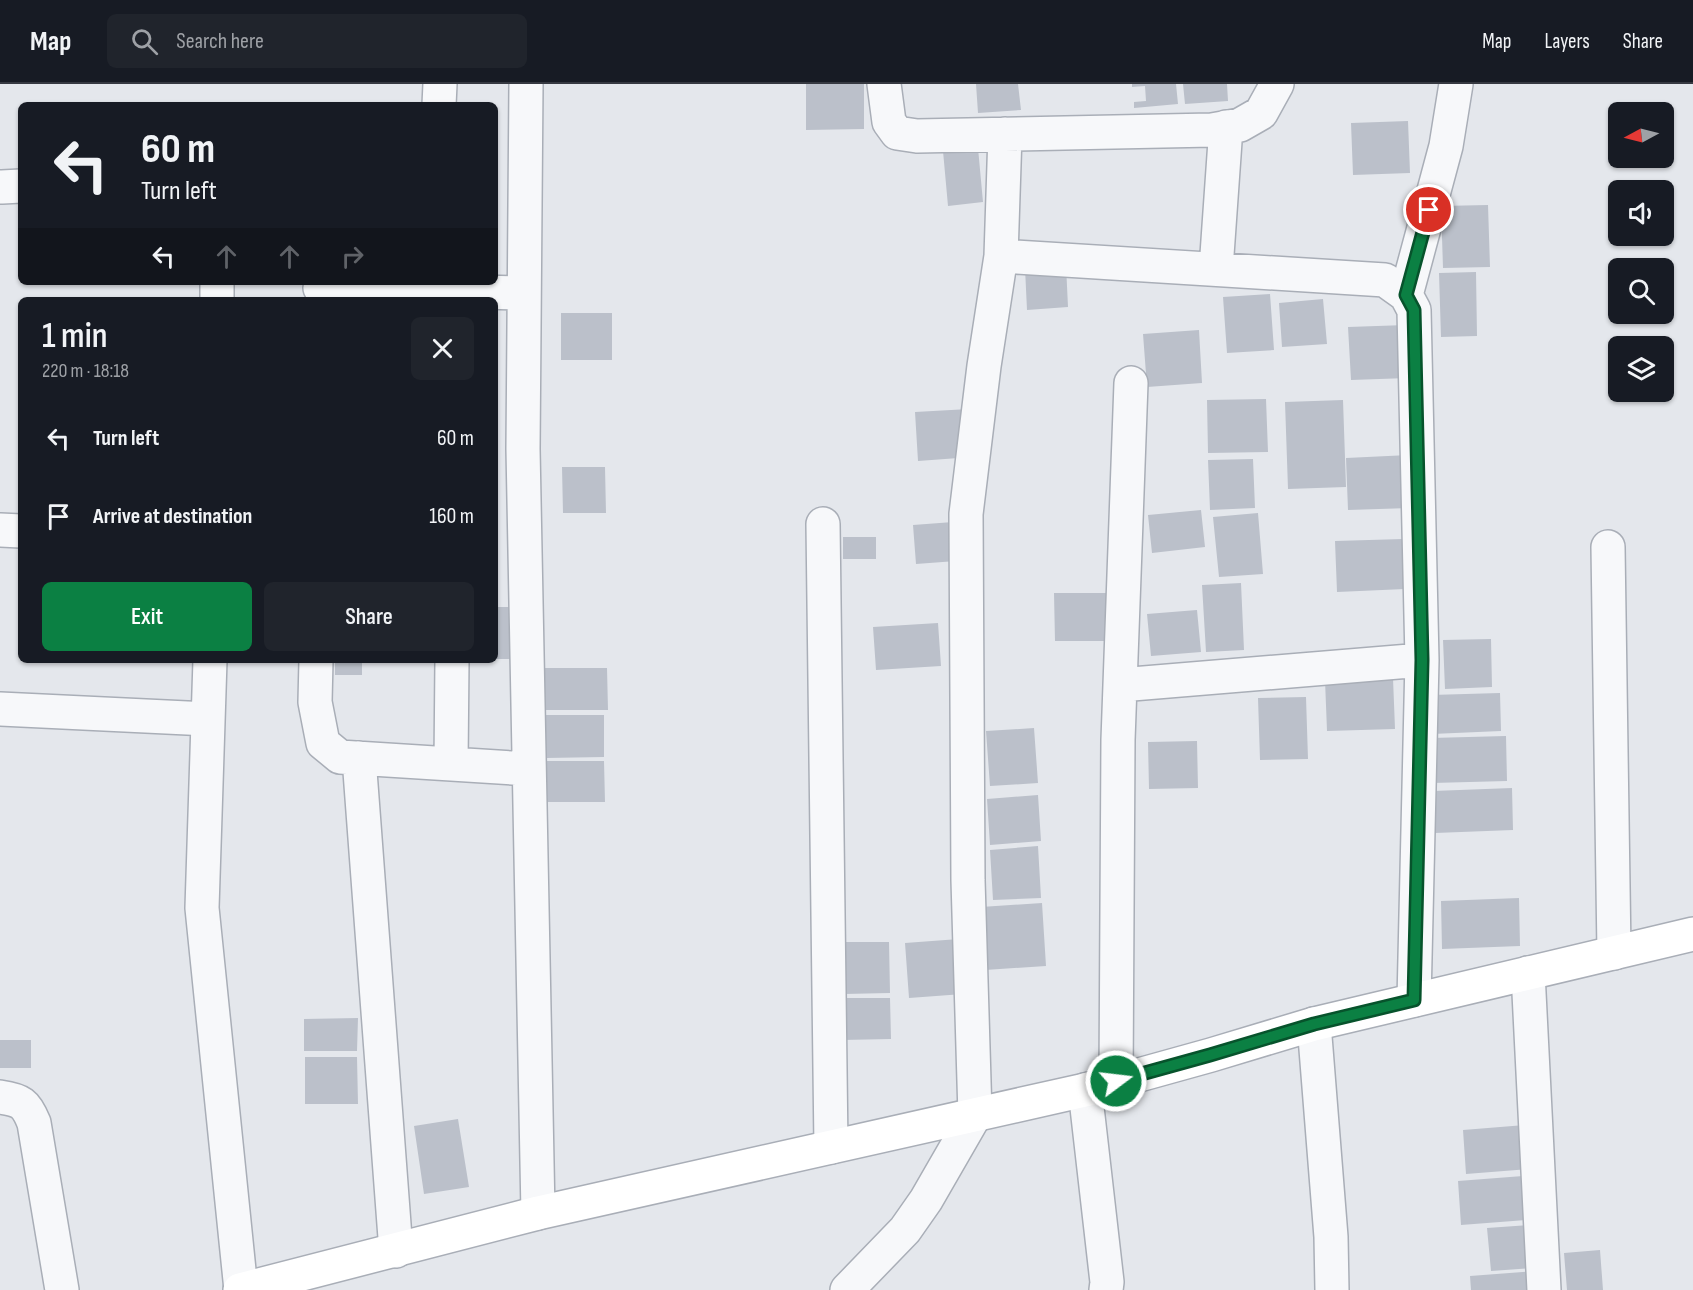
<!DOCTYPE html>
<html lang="en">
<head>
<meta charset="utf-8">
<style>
	body { margin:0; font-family:"Sofia Sans Condensed",sans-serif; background:#20242c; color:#f1f3f6; height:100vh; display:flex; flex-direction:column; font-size:22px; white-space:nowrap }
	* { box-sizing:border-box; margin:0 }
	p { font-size:20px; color:#9ea1a6 }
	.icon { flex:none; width:33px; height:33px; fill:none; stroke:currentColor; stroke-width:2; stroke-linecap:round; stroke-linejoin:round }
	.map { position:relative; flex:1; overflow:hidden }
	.panel { position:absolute; left:18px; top:213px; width:480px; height:366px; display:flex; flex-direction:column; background:#171b24; border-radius:9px; box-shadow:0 2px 4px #0004 }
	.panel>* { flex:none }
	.hud { position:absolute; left:18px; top:18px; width:480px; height:183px; border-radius:9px; box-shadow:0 2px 4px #0004; background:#171b24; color:#f1f3f6; overflow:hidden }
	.needle { width:39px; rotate:263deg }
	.buttons { position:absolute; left:1608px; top:18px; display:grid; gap:12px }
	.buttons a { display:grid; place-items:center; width:66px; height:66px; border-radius:9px; background:#171b24; box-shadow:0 2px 4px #0004; font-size:30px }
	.pin { position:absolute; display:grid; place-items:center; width:51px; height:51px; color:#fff; margin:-26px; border:3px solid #fff; border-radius:50%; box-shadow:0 2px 6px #0007 }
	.me { position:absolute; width:66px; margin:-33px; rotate:75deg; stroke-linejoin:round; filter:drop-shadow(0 0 4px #0008) }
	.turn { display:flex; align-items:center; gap:21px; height:126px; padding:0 24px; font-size:27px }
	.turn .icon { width:78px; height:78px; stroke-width:2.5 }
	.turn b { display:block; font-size:42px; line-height:51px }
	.lanes { display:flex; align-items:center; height:57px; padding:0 24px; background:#0003; justify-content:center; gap:30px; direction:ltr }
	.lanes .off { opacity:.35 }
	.round { display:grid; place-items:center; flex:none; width:63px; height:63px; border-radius:9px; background:#20242c }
	.head { display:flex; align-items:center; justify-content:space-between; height:102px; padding:0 24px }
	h1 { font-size:36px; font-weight:600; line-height:45px }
	.button { display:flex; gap:12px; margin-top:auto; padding:12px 24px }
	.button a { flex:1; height:69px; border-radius:9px; background:#0b8043; color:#fff; font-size:24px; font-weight:600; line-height:69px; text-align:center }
	.button a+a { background:#20242c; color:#f1f3f6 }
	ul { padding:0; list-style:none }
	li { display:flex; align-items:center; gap:18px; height:78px; padding:0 24px }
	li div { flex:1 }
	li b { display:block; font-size:22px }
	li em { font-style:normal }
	header { display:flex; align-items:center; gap:36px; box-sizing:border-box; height:84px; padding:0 30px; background:#171b24; border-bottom:2px solid #363941 }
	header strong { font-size:28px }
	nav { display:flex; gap:33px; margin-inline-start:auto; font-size:21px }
	.search { width:420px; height:54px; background:#20242c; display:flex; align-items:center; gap:15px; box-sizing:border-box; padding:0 21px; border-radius:9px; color:#9ea1a6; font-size:22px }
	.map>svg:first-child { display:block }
</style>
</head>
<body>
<header>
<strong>Map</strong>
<div class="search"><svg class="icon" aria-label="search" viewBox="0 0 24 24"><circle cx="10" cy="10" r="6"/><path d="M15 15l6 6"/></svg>Search here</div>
<nav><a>Map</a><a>Layers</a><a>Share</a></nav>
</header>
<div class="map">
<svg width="1693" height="1206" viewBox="0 0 1693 1206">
	<rect width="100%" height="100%" fill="#e4e7ec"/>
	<path fill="#bbc0ca" d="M 806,0 L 864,0 L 864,45 L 806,46 Z
		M 976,0 L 1018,0 L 1021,26 L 978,29 Z
		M 1132,0 L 1176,0 L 1178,20 L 1134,24 L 1134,18 L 1146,17 L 1145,2 L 1132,3 Z
		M 1183,0 L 1227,0 L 1228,17 L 1185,20 Z
		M 1408,37 L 1410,89 L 1353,91 L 1351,39 Z
		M 978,64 L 983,118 L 948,122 L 943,67 Z
		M 1488,121 L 1490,183 L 1443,184 L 1441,122 Z
		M 1066,181 L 1068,223 L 1027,226 L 1025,184 Z
		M 1476,188 L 1477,252 L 1441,253 L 1439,189 Z
		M 1270,210 L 1274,266 L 1227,269 L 1223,213 Z
		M 1323,215 L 1327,260 L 1282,263 L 1279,219 Z
		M 561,229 L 612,229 L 612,276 L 561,276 Z
		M 1406,241 L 1408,294 L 1351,296 L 1348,243 Z
		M 1199,246 L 1202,299 L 1147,303 L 1143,250 Z
		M 1266,315 L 1268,368 L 1208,369 L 1207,316 Z
		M 1343,316 L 1346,403 L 1288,405 L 1285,318 Z
		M 969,325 L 972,373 L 918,377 L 915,328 Z
		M 1409,371 L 1410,424 L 1348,426 L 1346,374 Z
		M 1253,375 L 1255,424 L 1210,426 L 1208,376 Z
		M 562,383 L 605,383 L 606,429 L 563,429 Z
		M 1201,426 L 1205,463 L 1152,469 L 1148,431 Z
		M 1258,429 L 1263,490 L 1219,493 L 1213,433 Z
		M 953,438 L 956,477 L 916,480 L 913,441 Z
		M 843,453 L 876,453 L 876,475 L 843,475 Z
		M 1403,455 L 1405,505 L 1337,508 L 1335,457 Z
		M 1241,499 L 1244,566 L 1206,568 L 1202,501 Z
		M 1054,509 L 1116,509 L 1116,557 L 1055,557 Z
		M 495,523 L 513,523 L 514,575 L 495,575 Z
		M 1197,526 L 1201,568 L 1151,572 L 1147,530 Z
		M 938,539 L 941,582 L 876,586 L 873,543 Z
		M 1491,555 L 1492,603 L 1445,605 L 1443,556 Z
		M 335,576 L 362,576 L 362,591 L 335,591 Z
		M 543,584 L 607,584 L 608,626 L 544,626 Z
		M 1393,594 L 1395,645 L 1327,647 L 1325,596 Z
		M 1500,609 L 1501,647 L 1432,650 L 1431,611 Z
		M 1306,613 L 1308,675 L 1260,676 L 1258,614 Z
		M 546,631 L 604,631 L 604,673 L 546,674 Z
		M 1034,644 L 1038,699 L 990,702 L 986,647 Z
		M 1506,652 L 1507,697 L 1432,699 L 1431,654 Z
		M 1197,657 L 1198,704 L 1149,705 L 1148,658 Z
		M 538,677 L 604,677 L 605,718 L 539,718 Z
		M 1512,704 L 1513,746 L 1435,749 L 1433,707 Z
		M 1038,711 L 1041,757 L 990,761 L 987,715 Z
		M 1038,762 L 1041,814 L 993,816 L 990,766 Z
		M 1519,814 L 1520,862 L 1442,865 L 1441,817 Z
		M 1042,819 L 1046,882 L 985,886 L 981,823 Z
		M 959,855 L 963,910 L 909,914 L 905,859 Z
		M 843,858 L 889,858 L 890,909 L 844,910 Z
		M 842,914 L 890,914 L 891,955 L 842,956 Z
		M 358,934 L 357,967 L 304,967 L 304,935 Z
		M 0,956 L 31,956 L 31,984 L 0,984 Z
		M 305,973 L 357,973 L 358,1020 L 305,1020 Z
		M 458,1035 L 469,1103 L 424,1110 L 414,1042 Z
		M 1525,1041 L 1529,1085 L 1466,1090 L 1463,1046 Z
		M 1523,1092 L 1527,1136 L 1461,1141 L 1458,1097 Z
		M 1529,1141 L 1533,1184 L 1491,1187 L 1487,1144 Z
		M 1600,1166 L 1603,1206 L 1567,1206 L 1564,1169 Z
		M 1537,1187 L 1538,1206 L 1471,1206 L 1470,1192 Z"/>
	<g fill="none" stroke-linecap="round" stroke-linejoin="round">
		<defs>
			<path id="street" d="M 526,0 L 523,365 L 538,1129
				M 884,0 L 889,38 L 897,49 L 917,52 L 1212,46 L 1240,41 L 1261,29 L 1277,0
				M 439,21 L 440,0
				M 2,103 L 21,102
				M 1001,172 L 1385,196 L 1406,211 L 1414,226 L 1422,576 L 1414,916
				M 1216,185 L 1226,43
				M 320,204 L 524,209
				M 1406,211 L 1446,62 L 1456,0
				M 217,216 L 217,198
				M 823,440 L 831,1063
				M 0,446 L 21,447
				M 1608,463 L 1614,869
				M 210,576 L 202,824 L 241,1206
				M 316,576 L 315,618 L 323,659 L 340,673 L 529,685
				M 1120,601 L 1422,576
				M 0,625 L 208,635
				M 359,674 L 396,1167
				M 451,680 L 452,576
				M 1528,889 L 1544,1206
				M 1314,940 L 1331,1153 L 1332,1206
				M 1116,997 L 1118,656 L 1131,299
				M 1085,1006 L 1107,1198 L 1106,1206
				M 0,1013 C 21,1016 26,1019 34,1039 L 62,1206
				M 847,1206 L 905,1146 L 926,1116 L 975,1031 L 968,796 L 966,430 L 984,282 L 1001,172 L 1005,50"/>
			<path id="secondary" d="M 240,1206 L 538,1129 L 1085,1006 L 1211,971 L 1314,940 L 1693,850"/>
		</defs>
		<use href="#street" stroke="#a9aeb7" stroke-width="36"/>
		<use href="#secondary" stroke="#a9aeb7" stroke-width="36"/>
		<use href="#street" stroke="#f7f8fa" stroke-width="33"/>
		<use href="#secondary" stroke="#fff" stroke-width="33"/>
	</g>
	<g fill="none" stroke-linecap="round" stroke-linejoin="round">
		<defs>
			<path id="route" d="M 1116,997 L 1210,971 L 1314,940 L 1414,916 L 1422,576 L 1414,226 L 1406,211 L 1429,126"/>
		</defs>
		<use href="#route" stroke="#07532c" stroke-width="15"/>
		<use href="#route" stroke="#0b8043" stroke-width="10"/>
	</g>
</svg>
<div class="buttons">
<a><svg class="needle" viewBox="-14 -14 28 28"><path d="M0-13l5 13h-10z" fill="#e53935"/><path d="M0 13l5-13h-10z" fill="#9ea1a6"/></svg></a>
<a><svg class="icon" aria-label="sound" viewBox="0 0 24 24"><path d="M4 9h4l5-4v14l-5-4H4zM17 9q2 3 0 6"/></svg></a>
<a><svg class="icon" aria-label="search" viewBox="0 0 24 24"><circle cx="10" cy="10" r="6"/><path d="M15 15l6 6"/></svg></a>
<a><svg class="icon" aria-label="layers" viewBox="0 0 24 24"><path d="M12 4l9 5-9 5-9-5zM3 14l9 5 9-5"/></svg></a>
</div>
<div class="pin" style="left:1429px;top:126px;background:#d93025"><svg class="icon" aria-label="arrive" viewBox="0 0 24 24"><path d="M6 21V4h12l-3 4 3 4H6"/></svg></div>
<svg class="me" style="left:1116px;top:997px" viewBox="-20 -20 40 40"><circle r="17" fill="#0b8043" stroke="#fff" stroke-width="3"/><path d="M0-11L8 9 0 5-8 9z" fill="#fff"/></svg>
<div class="hud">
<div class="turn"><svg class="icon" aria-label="left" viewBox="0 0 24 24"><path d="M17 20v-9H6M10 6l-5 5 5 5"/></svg><div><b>60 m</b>Turn left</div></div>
<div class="lanes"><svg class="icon" aria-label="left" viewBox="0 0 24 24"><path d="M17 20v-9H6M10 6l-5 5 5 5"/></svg><svg class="icon off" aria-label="ahead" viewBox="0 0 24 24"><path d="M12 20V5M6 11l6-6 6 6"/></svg><svg class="icon off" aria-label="ahead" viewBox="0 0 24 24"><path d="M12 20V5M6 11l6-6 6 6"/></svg><svg class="icon off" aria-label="right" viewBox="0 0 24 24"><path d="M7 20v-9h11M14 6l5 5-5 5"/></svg></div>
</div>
<section class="panel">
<div class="head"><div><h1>1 min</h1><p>220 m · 18:18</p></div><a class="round"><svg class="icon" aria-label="close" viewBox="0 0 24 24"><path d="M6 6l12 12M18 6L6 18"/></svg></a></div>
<ul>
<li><svg class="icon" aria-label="left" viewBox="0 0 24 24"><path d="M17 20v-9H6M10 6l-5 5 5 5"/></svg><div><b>Turn left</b></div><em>60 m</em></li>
<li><svg class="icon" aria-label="arrive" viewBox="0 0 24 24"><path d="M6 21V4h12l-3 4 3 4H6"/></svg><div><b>Arrive at destination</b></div><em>160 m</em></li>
</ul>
<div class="button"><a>Exit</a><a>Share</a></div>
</section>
</div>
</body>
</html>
